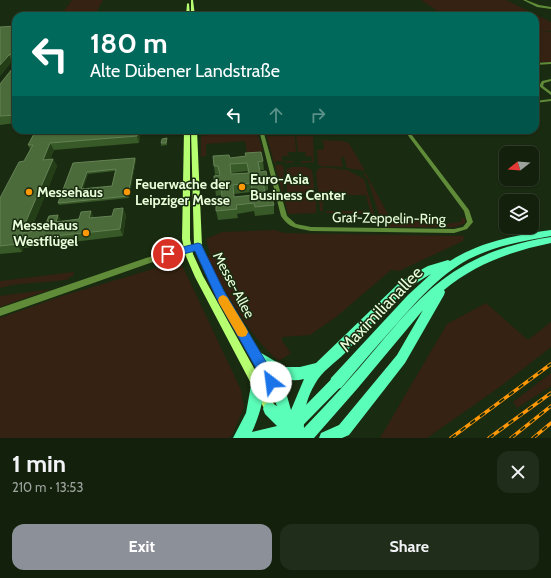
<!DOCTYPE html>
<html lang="en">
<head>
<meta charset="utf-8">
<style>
	body { margin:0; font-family:Cabin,sans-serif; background:#202d1a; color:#f1f3f6; height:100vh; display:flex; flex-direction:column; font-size:15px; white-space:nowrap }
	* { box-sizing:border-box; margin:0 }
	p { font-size:13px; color:#9da39d }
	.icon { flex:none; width:22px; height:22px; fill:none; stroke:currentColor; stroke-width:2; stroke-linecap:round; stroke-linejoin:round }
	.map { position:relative; height:438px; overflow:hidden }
	.drawer { display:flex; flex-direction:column; background:#13200c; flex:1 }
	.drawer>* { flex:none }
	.banner { position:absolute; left:12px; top:12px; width:527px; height:122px; border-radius:12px; box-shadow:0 1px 3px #0004,0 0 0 1px #323e2d; background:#00695c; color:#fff; overflow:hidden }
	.needle { width:26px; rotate:253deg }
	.buttons { position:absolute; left:499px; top:146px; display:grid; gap:8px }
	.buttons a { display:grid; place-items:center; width:40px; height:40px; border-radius:8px; background:#13200c; box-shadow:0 1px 3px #0004,0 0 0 1px #323e2d; font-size:20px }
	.pin { position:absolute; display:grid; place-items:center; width:34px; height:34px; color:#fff; margin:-17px; border:2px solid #fff; border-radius:50%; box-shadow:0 1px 4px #0007 }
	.me { position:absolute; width:44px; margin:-22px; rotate:330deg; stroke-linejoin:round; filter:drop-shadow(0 0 3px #0008) }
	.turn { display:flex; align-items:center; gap:14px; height:84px; padding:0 12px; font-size:18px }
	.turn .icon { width:52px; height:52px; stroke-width:2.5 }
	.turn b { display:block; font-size:28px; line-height:34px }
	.lanes { display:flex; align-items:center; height:38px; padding:0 12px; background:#0003; justify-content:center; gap:20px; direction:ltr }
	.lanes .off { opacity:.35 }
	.round { display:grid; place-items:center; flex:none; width:42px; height:42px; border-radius:12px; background:#202d1a }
	.overview { display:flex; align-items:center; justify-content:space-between; height:68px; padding:0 12px }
	h1 { font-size:24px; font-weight:700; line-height:30px }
	.button { display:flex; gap:8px; margin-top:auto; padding:8px 12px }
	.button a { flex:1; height:46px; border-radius:12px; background:#8c9099; color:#fff; font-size:16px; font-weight:700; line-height:46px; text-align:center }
	.button a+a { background:#202d1a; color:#f1f3f6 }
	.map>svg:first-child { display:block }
</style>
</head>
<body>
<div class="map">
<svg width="551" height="438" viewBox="0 0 551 438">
	<rect width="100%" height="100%" fill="#192b10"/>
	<path fill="#352212" d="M 72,0 L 103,0 L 94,16 L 60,16 Z
		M 421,0 L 506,0 L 551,22 L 551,31 L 539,32 L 551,32 L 551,62 L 535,62 L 535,33 L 537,32 L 535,31 L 535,16 L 508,16 L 499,12 L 505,16 L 445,16 Z
		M 245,130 L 256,130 L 263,151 L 247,153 L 245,141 L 206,144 L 206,156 L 201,157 L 201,137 L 202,136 L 216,133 Z
		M 265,130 L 268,130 L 268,136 L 295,136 L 296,152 L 288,152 L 287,153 L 290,156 L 282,156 L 282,161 L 293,161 L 293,163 L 278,161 L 274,163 Z
		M 296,136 L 313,136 L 314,162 L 301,163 L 301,161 L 312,161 L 311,156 L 304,156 L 306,154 L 305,152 L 298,152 Z
		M 316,140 L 342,141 L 349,143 L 365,171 L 347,168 L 344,157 L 341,157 L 343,167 L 320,166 L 318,164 L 317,150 L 324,149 L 323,141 Z
		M 275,165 L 282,165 L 284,168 L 283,190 L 284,196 L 316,197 L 316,213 L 288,214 Z
		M 292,167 L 305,167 L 312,170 L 315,194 L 287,194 L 286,172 L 287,169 Z
		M 322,167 L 347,170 L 364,179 L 374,214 L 326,213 L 326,211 L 370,211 L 366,195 L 346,195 L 346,193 L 322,193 L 323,212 L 320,211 L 316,172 L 318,169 Z
		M 363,174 L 366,174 L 391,220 L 415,218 L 442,221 L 444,224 L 462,222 L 460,219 L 465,218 L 465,223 L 455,227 L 385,227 L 385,226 L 391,225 L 379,214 L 368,180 Z
		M 274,230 L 285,233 L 464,236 L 463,241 L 399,271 L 391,270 L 336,317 L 310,335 L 282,337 L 282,341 L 291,353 L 279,361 C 249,338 226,290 205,257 L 210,255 L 206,239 L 222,232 Z
		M 173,263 L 182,265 L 241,390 L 244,407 L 232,435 L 229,438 L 0,438 L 0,318 L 62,296 Z
		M 74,272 L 73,276 L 69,277 L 69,279 C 46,284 23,281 0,288 L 0,281 Z
		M 52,289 L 0,307 L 0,296 Z
		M 486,303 L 528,340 L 551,322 L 551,347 L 501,386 L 427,438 L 380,438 L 447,324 Z
		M 551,373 L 551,386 L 517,408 L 513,402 Z"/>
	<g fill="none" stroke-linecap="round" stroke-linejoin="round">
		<path fill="#608c39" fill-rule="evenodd" d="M 523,0 L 526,0 L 539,5 L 551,7 L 551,9 L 537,7 Z
			M 551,62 L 551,64 L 535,65 L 535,63 Z
			M 551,79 L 551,81 L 544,83 L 543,86 L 551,92 L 551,95 L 539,86 L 542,81 Z
			M 551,99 L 551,101 L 535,103 L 535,101 Z
			M 196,130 L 213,130 L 211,131 L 187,133 L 185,132 L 187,131 Z
			M 259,130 L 263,130 L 287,216 L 296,224 L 311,227 L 454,229 L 463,227 L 467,222 L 464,211 L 404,130 L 408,130 L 469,210 L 473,222 L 467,229 L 454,233 L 311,231 C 297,228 290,229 281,216 Z"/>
		<path fill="#608c39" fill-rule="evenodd" d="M 198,243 L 201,244 L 202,246 L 201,248 L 150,263 L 0,316 L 0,308 L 146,258 Z"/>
		<path fill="#b6ff71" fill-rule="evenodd" d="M 191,0 L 193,0 L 195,16 L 191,16 Z
			M 188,3 L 189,4 L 190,16 L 186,16 L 187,4 Z
			M 184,130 L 190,130 L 190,239 L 193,254 L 203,276 L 275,406 L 276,410 L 275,414 L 271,415 L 267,414 L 195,277 L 185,254 L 182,239 Z
			M 191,130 L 197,130 L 202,246 L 223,292 L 287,399 L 288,403 L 287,407 L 283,408 L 279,407 L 217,296 L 194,246 Z"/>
		<path fill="#5bfeb8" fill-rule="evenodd" d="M 551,230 L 551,236 C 523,241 495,246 469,259 C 438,276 416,302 393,328 C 375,348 358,368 341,388 L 336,389 L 331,388 L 330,383 L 331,378 L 408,295 L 431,274 C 396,293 372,324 345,353 C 335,363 322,371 315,384 C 307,397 303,413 304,428 C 329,402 354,375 377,347 C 402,318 426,288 460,268 C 488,251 519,242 551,237 L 551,243 C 512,251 475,264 444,290 L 445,292 L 444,295 L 405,363 L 349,435 L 342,438 L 319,438 L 321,433 L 339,425 L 397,355 L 423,310 L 357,389 L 314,438 L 233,438 L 246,413 L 252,380 L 257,378 L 262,380 C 267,394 258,419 252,432 L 277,426 L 265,414 L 263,409 L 265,404 L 270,402 L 277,406 L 275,401 L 277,396 L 282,394 L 287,396 L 291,410 L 304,379 C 283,384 267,372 252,360 L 250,356 L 252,352 L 256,350 L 285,367 L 300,367 L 316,363 L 398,284 L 413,274 L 428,266 L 448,260 L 450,261 C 480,242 516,235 551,230 Z"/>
		<defs>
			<path id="rail" d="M 451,438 L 551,364
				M 489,438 L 551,393
				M 511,438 L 551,406
				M 533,438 L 551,423"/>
		</defs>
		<use href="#rail" stroke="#ff9806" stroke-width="3.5"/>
		<use href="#rail" stroke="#192b10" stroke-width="2" stroke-dasharray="6" stroke-linecap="butt"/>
		<path stroke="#5bfeb8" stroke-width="12" d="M 282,438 L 336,383"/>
	</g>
	<path fill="#385928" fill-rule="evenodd" d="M 16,26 L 16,60 L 12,61 L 0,76 Z
		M 16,64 L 16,123 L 0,125 L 0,84 Z
		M 141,130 L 139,143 L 54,150 L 50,159 L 53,159 L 57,166 L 30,232 L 43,230 L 62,221 L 112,216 L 123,208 L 126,215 L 123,236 L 23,248 L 22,252 L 0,254 L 0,198 L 24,161 L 30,149 L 28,145 Z
		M 167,138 L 167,145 L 161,146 L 161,143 Z
		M 135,158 L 136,160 L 129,198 L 59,205 L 58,203 L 73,163 ZM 115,171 L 112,186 L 83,189 L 88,174 Z
		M 230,158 L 263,161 L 264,170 L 260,170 L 260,172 L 268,182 L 268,190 L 265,191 L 265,193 L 274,205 L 274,214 L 255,216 L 254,211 L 237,214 L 238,218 L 218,220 L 216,211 L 222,198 L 222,195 L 216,196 L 215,187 L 220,175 L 219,174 L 215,175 L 214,166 ZM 247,171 L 248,173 L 231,174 L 231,173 ZM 251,192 L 252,195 L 234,197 L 234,194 Z"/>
	<path fill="#243f17" d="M 16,47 L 16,61 L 12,54 L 13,50 Z
		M 9,55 L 12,61 L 0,76 L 0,65 Z
		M 138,130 L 141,130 L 139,143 L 137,136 Z
		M 50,143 L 54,150 L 46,167 L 43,160 Z
		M 135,158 L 136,160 L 129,198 L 128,196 Z
		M 53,159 L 57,166 L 27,239 L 21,233 Z
		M 87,172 L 88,174 L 82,192 L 81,189 Z
		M 123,208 L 126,215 L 123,236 L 120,229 Z
		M 91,211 L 95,219 L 89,218 Z
		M 58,215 L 62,222 L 56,222 Z
		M 18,240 L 23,248 L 22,252 L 17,244 Z"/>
	<path fill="#4b6b3b" stroke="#648254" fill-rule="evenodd" d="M 16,26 L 16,47 L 13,50 L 16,50 L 12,54 L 9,55 L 0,65 L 0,27 Z
		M 16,64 L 16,115 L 0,116 L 0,84 Z
		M 36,130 L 138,130 L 137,136 L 50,143 L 43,160 L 53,159 L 21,233 L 43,230 L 49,216 L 58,215 L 56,222 L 79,219 L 81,212 L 91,211 L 89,218 L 112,216 L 114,209 L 123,208 L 120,229 L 18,240 L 17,244 L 0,246 L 0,198 L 19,162 L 24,161 L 33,145 L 28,145 Z
		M 167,138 L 166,143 L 161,143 L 162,139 Z
		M 261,152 L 263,161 L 258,162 L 260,172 L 266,171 L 268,182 L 263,182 L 265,193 L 271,193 L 274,205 L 255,207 L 254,203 L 236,205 L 237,209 L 216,211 L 216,198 L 222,198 L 221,186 L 215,187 L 214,176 L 220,175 L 218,166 L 214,166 L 213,156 L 229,155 L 230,158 L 246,156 L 245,153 ZM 247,163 L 249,173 L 231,174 L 230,164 ZM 251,183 L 253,195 L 234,197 L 233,185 Z
		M 135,158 L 128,196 L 58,203 L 73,163 ZM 116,169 L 112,186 L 81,189 L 87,172 Z"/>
	<path fill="#1a73e8" stroke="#114b97" d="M 198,243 L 201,244 L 224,291 L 275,377 L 277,382 L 275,386 L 271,388 L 266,386 L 216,297 L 195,251 L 168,258 L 164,257 L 163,254 L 164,252 Z"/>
	<path fill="#f59e0b" d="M 223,295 L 227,297 L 246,328 L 248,332 L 246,336 L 242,337 L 238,336 L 219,303 L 218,300 L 219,297 Z"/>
	<g fill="#ff9806" stroke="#192b10" stroke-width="1.5">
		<circle cx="242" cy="187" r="4"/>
		<circle cx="29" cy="192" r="4"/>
		<circle cx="127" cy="192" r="4"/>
		<circle cx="86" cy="233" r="4"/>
	</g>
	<g text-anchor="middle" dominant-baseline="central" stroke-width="3" stroke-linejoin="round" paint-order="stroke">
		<g font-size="14" font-weight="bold" fill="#e9ffda" stroke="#192b10" text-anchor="start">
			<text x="250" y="179">Euro-Asia<tspan x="250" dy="16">Business Center</tspan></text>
			<text x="135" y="184">Feuerwache der<tspan x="135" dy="16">Leipziger Messe</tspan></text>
			<text x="37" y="192">Messehaus</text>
			<text x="78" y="225" text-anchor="end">Messehaus<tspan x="78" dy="16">Westflügel</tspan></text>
		</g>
		<g font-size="14" fill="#e9ffda" stroke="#192b10">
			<text transform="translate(389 218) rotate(1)">Graf-Zeppelin-Ring</text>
			<text transform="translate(234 285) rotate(62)">Messe-Allee</text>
		</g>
		<g font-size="17" fill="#e9ffda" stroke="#192b10">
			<text transform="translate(381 309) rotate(-46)">Maximilianallee</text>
		</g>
	</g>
</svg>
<div class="buttons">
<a><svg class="needle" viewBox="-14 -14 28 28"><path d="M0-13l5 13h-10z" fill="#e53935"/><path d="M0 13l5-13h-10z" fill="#9da39d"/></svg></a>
<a><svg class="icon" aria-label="layers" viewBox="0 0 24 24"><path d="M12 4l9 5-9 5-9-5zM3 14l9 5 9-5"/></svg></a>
</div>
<div class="pin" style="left:168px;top:254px;background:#d93025"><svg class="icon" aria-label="arrive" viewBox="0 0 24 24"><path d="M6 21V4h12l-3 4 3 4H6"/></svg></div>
<svg class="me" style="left:271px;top:382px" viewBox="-20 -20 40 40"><circle r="19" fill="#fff"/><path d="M0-13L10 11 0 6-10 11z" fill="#1a73e8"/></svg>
<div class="banner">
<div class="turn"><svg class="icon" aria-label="left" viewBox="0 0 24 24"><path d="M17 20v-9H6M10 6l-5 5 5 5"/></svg><div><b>180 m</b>Alte Dübener Landstraße</div></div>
<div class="lanes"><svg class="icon" aria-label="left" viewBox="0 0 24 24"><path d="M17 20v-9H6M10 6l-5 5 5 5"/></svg><svg class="icon off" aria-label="ahead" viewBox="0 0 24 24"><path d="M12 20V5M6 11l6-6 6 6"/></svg><svg class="icon off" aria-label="right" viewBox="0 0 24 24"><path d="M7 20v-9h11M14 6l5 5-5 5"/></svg></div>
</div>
</div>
<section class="drawer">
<div class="overview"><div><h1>1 min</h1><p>210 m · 13:53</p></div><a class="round"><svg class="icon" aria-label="close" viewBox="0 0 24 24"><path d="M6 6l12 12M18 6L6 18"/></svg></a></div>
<div class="button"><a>Exit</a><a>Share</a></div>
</section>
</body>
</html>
